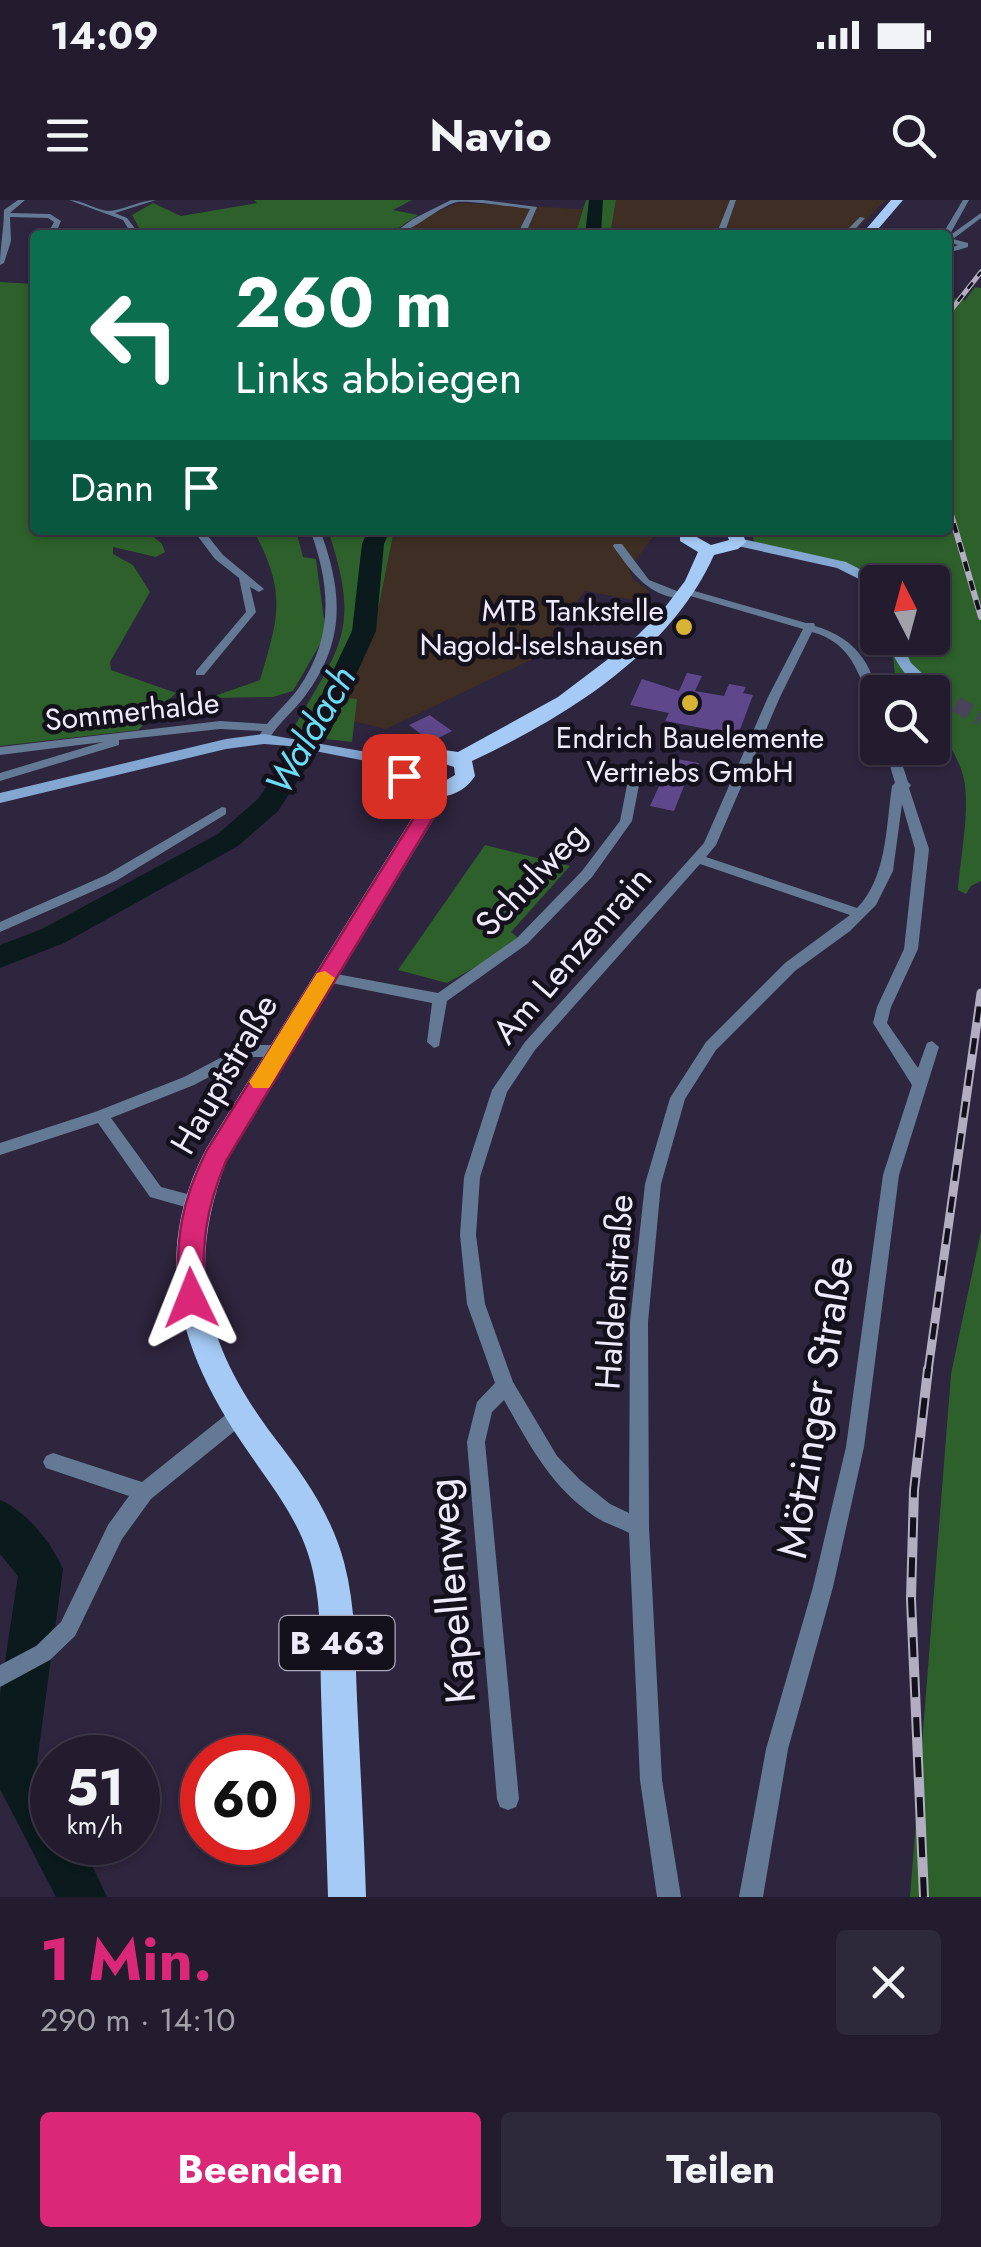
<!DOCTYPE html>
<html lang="de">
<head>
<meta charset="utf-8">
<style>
	body { margin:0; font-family:Jost,sans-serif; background:#2e293a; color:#f1f3f6; height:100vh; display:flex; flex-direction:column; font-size:38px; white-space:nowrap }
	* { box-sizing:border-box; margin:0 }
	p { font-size:32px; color:#a2a1aa }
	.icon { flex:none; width:55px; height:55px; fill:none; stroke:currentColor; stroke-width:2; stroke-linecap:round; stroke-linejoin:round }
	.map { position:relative; height:1697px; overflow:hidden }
	.sheet { display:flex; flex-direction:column; background:#221c2e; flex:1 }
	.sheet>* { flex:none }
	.top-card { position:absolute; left:30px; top:30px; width:922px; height:305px; border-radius:10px; box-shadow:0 2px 8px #0004,0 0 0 2px #3f3a4a; background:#0b6e4f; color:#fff; overflow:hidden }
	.needle { width:65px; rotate:354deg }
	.tools { position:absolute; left:860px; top:365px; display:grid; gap:20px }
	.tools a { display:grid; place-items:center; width:90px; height:90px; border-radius:10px; background:#221c2e; box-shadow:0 2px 8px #0004,0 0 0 2px #3f3a4a; font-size:50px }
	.speed { position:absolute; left:30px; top:1535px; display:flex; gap:20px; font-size:50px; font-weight:700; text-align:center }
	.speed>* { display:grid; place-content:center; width:130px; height:130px; border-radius:50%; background:#221c2e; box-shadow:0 2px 8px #0004,0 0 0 2px #3f3a4a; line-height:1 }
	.speed small { font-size:25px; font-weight:400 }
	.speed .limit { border:15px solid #d22; background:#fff; color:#111 }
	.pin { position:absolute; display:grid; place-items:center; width:85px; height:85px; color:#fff; margin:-42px; border-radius:20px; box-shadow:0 5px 15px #0006 }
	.me { position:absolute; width:110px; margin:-55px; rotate:358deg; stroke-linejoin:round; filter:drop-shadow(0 0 8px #0008) }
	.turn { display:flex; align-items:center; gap:35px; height:210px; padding:0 40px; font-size:45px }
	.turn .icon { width:130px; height:130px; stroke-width:2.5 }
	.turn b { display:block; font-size:70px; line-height:85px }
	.then { display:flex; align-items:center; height:95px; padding:0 40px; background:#0003; gap:20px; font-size:38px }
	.round { display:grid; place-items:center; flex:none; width:105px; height:105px; border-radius:10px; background:#2e293a }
	.headline { display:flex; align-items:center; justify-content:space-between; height:170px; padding:0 40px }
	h1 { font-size:60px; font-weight:700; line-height:75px; color:#db2777 }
	.button { display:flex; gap:20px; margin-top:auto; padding:20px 40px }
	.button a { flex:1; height:115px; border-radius:10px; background:#db2777; color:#fff; font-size:40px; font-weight:700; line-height:115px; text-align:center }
	.button a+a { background:#2e293a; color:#f1f3f6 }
	.status { display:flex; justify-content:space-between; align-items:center; height:70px; padding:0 50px; background:#221c2e; direction:ltr }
	.status svg { height:28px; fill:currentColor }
	header { display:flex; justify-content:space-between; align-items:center; height:130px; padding:0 40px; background:#221c2e; font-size:45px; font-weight:700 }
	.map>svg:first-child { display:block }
</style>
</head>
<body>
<div class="status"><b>14:09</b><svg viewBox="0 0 49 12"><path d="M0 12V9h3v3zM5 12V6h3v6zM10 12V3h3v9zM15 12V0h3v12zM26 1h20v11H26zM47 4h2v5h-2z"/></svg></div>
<header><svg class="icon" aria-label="menu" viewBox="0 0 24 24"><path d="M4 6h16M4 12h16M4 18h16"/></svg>Navio<svg class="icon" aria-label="search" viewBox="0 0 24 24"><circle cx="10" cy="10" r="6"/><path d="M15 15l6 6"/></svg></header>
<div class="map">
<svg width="981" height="1697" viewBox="0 0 981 1697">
	<rect width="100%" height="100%" fill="#2e253e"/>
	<path fill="#3e2e23" d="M 616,0 L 886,0 L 851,35 L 610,35 Z
		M 455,4 L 463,3 L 583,9 L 575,35 L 404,35 L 421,20 Z
		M 394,330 L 663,330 L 655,334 L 629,369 L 633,379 L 649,391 L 640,401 L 585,391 L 533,459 L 386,529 L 352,521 L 344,499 L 379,405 Z"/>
	<path fill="#2d602a" d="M 254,0 L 412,0 L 393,10 L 418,15 L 388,35 L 143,35 L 132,15 L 153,3 L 181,16 L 257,3 Z
		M 586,0 L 616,0 L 610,35 L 575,35 Z
		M 0,82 L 35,84 L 35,330 L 146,330 L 162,344 L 165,352 L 156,357 L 113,347 L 113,354 L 133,365 L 150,392 L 110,462 L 111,470 L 176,493 L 138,530 L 0,546 Z
		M 975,87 L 981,88 L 981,681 L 971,686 L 966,694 L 958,690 C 960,658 972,602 962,572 C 950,536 933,534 932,492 L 910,492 L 895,475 L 891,438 L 932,438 L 932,382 L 878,382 L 862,372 L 755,345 L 751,330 L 948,330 L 948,97 L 965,100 Z
		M 253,330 L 296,330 L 303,357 L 316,359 L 326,434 L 293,491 L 273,497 L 209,498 L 260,480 C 279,416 287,392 253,330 Z
		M 328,330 L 394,330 L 379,405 L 345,498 L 357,499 L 352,542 L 290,535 C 338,447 363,435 328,330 Z
		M 485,645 L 570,666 L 511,732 L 522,741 L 447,783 L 398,770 Z
		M 981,1031 L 981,1697 L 910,1697 L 951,1174 Z"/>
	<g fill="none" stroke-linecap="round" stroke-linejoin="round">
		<path fill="#0b1a1d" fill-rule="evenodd" d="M 589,0 L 603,0 L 601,35 L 585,35 Z
			M 368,330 L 390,330 L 384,344 L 376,431 L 331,530 L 278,611 L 238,646 L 64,743 L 0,768 L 0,745 L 42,729 L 218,634 L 258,599 L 305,530 L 352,431 L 362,344 Z
			M 0,1300 C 26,1311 52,1343 63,1369 L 37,1562 L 52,1589 L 52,1642 L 81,1642 L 107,1697 L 56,1697 L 0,1589 L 0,1494 L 18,1376 L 0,1354 Z"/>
	</g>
	<path fill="#5e488b" d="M 687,473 L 702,476 L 695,491 L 724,496 L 729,484 L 746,487 L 743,493 L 753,495 L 738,535 L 665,521 L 669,513 L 630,505 L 642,479 L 679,491 Z
		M 430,515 L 435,519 L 452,531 L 431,542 L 409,525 Z
		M 672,558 L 699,563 L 693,577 L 688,576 L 674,611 L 650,606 Z"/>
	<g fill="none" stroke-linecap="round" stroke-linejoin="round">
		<path stroke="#4b435a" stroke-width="16" stroke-dasharray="16 9" stroke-linecap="butt" d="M 934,492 L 981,518"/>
		<path fill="#647a94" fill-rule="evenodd" d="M 18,0 L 25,0 L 10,13 L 50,14 L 61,21 L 55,35 L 47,35 L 54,22 L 48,18 L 10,17 L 11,41 L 4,63 L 0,65 C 0,47 4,29 4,10 Z
			M 69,0 C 83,0 95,10 108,11 C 122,11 140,0 156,0 L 115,13 L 127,18 L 140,35 L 132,35 L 123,20 Z
			M 451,0 L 483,0 L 537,7 L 525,35 L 517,35 L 530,9 C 513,7 469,0 457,2 C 437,7 409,35 391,35 L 413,19 Z
			M 730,0 L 736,0 L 724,35 L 716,35 Z
			M 963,0 L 969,0 L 949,36 L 981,13 L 981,18 L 953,39 L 968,43 L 968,47 L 948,53 L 948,49 L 958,45 L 948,42 L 948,35 L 942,35 Z
			M 860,17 L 865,18 L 850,35 L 842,35 Z
			M 193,330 L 203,330 L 223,355 L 264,389 L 259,392 L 250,387 L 256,412 L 204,475 L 196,475 L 196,471 L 246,412 L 239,378 L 215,359 Z
			M 310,330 L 320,330 C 343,392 346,441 305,496 C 294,511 279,522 269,539 L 261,539 L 259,536 L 262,531 L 220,529 L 119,540 L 119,545 L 0,581 L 0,573 L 103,542 L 0,555 L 0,547 L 220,521 L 267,524 C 277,512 289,501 298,489 C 334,438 331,386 310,330 Z
			M 614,344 L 622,344 L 649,380 L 682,393 L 683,390 L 691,390 L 806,423 L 814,423 L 815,426 C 857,438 878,469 878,512 L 872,509 C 859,474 852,443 812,432 L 780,497 L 716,645 L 706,657 L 857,708 C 887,678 886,626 892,586 L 895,583 L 885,548 L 897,548 L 908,582 L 911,585 L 909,588 L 929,649 L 918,749 L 891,807 L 887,823 L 918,868 L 927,843 L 932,841 L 939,847 L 899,975 L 864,1247 L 833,1387 L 788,1549 L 763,1697 L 739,1697 L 766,1549 L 813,1387 L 846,1247 L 883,975 L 912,885 L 873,823 L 877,807 L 904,749 L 915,649 L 902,604 L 893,671 L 876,705 L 850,731 L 795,771 L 716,850 L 685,899 L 661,984 L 648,1122 L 649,1327 L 662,1580 L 681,1697 L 657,1697 L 640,1580 L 629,1333 C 618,1327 604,1323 594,1316 C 550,1286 529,1244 504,1200 L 492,1212 L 485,1242 L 519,1599 L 516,1607 L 508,1610 L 500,1607 L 497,1599 L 467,1242 L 477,1202 L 495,1183 L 467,1104 L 460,1035 L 464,977 L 492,890 L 525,842 L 704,643 L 768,497 L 803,429 L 687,395 L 687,399 C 649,398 633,374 613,346 ZM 700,664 L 850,715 L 785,763 L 706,842 L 670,898 L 645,984 L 630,1122 L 629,1313 L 610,1304 L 580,1280 L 557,1256 L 513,1182 L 485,1104 L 476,1035 L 480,977 L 507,892 L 535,850 Z
			M 634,576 L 640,580 L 632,621 L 592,677 L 527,744 L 447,801 L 439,846 L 434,848 L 427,842 L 432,803 L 321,781 L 319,777 L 321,773 L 326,772 L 438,793 L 517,738 L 582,671 L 620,621 L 628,580 Z
			M 222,607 L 226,608 L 226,614 L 116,681 L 0,732 L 0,722 L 106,675 Z
			M 245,845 L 279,845 L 287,851 L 279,857 L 247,857 L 194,885 L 111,918 L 161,987 L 202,998 L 204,1003 L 202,1008 L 196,1010 L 150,997 L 98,923 L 0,955 L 0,943 L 95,912 L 184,877 Z
			M 240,1206 L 247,1209 L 249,1215 L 247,1221 L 151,1299 L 122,1339 L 75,1436 L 50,1460 L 0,1487 L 0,1465 L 36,1446 L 61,1422 L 108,1325 L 129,1296 L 46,1268 L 43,1262 L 46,1256 L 53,1253 L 142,1282 L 233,1209 Z"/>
		<path fill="#83a7d1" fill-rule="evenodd" d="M 738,338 L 846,362 L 885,382 L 873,386 L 837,368 L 733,345 L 733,339 Z
			M 885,438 L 899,438 L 911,463 L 939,489 L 939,495 C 914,493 896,464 885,438 Z
			M 264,534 L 407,559 L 415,564 L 407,569 L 289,546 L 264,544 L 226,549 L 0,603 L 0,593 L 226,539 Z"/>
		<path fill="#a4caf5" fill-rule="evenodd" d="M 891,0 L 903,0 L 873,35 L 861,35 Z
			M 680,330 L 696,330 L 695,336 L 711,345 L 729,340 L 725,330 L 741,330 L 746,342 L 738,349 L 714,355 C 670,453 566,517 472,561 L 475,576 C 467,588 457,594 442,597 L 441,607 L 227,960 C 185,1069 205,1145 274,1237 C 304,1276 331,1314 344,1362 C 356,1407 355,1453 357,1499 C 360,1565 364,1631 366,1697 L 328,1697 C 326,1629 323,1561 321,1492 C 320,1452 322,1411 313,1372 C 303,1325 275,1291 249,1253 C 182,1157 148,1060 206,949 L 419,607 L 422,596 L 400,586 L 394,576 L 400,560 L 431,548 L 458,552 L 558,497 L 632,441 L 663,410 L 685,381 L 698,352 L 680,341 ZM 433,560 L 454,567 L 455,575 L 438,585 L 415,578 L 416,567 Z"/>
		<defs>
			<path id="rail-far3" d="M 948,114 L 981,72"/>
			<path id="rail-far2" d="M 948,304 L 981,417"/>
			<path id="rail-far1" d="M 928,1171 L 981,793"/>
			<path id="rail" d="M 924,1697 L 911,1399 L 914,1290 L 928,1169"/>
		</defs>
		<use href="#rail-far3" stroke="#b2adc0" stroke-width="5"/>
		<use href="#rail-far2" stroke="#b2adc0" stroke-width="6"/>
		<use href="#rail-far1" stroke="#b2adc0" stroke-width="9"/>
		<use href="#rail" stroke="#b2adc0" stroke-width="10"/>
		<use href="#rail-far3" stroke="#14111c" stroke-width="2.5" stroke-dasharray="8" stroke-linecap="butt"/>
		<use href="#rail-far2" stroke="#14111c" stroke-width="4" stroke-dasharray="10" stroke-linecap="butt"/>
		<use href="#rail-far1" stroke="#14111c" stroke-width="5" stroke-dasharray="16" stroke-linecap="butt"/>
		<use href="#rail" stroke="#14111c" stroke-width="6" stroke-dasharray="20" stroke-linecap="butt"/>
	</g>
	<path fill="#db2777" stroke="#8e194d" stroke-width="2.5" d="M 404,570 L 420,583 L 440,587 L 439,608 L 226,961 C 205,1011 202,1043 204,1098 L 200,1106 L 191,1109 L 181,1106 L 178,1098 C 176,1040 180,1003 207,950 L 420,608 L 423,595 L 407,591 L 395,576 Z"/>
	<path fill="#f59e0b" d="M 325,771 L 335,778 L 269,888 L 253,888 L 249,882 L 253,876 L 317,773 Z"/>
	<g fill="#d7b434" stroke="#14111c" stroke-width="4">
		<circle cx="684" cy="427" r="10"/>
		<circle cx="690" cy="503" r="10"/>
	</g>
	<g text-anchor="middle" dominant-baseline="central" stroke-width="9" stroke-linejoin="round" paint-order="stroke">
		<g font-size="30" fill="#eeeafb" stroke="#14111c" text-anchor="end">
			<text x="664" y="410">MTB Tankstelle<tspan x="664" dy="34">Nagold-Iselshausen</tspan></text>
			<text x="690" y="537" text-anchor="middle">Endrich Bauelemente<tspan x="690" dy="34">Vertriebs GmbH</tspan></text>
		</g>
		<g font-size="30" fill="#eeeafb" stroke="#14111c">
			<text transform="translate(132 511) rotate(-6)">Sommerhalde</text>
		</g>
		<rect fill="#14111c" stroke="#ada9b8" stroke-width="2.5" x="279.5" y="1416" width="115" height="54" rx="8"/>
		<g font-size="32" font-weight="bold" fill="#eeeafb">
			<text x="337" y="1443">B 463</text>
		</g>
		<g font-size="35" fill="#eeeafb" stroke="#14111c">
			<text transform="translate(531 679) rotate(-46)">Schulweg</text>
			<text transform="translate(572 755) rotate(-49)">Am Lenzenrain</text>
			<text transform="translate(224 874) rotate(-60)">Hauptstraße</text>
			<text transform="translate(614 1092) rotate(-86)">Haldenstraße</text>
		</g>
		<g font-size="38" font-style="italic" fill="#69ddf6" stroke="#14111c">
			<text transform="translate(310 530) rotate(-60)">Waldach</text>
		</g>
		<g font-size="42" fill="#eeeafb" stroke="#14111c">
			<text transform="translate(815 1207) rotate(-81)">Mötzinger Straße</text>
			<text transform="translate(451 1391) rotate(-95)">Kapellenweg</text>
		</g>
	</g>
</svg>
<div class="tools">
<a><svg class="needle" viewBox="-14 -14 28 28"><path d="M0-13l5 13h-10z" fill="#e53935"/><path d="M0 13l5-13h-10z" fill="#a2a1aa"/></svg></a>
<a><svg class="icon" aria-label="search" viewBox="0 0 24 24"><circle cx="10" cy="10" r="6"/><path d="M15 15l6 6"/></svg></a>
</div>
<div class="speed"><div>51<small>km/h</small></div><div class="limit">60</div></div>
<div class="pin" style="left:404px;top:576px;background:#d93025"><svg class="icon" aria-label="arrive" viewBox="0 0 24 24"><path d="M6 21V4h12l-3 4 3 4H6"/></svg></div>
<svg class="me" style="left:191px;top:1098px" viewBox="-20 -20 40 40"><path d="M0-17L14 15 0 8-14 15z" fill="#db2777" stroke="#fff" stroke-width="4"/></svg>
<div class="top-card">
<div class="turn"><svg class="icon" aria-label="left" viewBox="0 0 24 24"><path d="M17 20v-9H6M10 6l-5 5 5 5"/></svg><div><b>260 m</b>Links abbiegen</div></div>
<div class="then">Dann<svg class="icon" aria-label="arrive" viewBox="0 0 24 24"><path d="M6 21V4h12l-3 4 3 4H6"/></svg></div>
</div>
</div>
<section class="sheet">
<div class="headline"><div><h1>1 Min.</h1><p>290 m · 14:10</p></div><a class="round"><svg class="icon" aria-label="close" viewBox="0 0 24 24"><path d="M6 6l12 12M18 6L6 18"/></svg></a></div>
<div class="button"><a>Beenden</a><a>Teilen</a></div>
</section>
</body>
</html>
